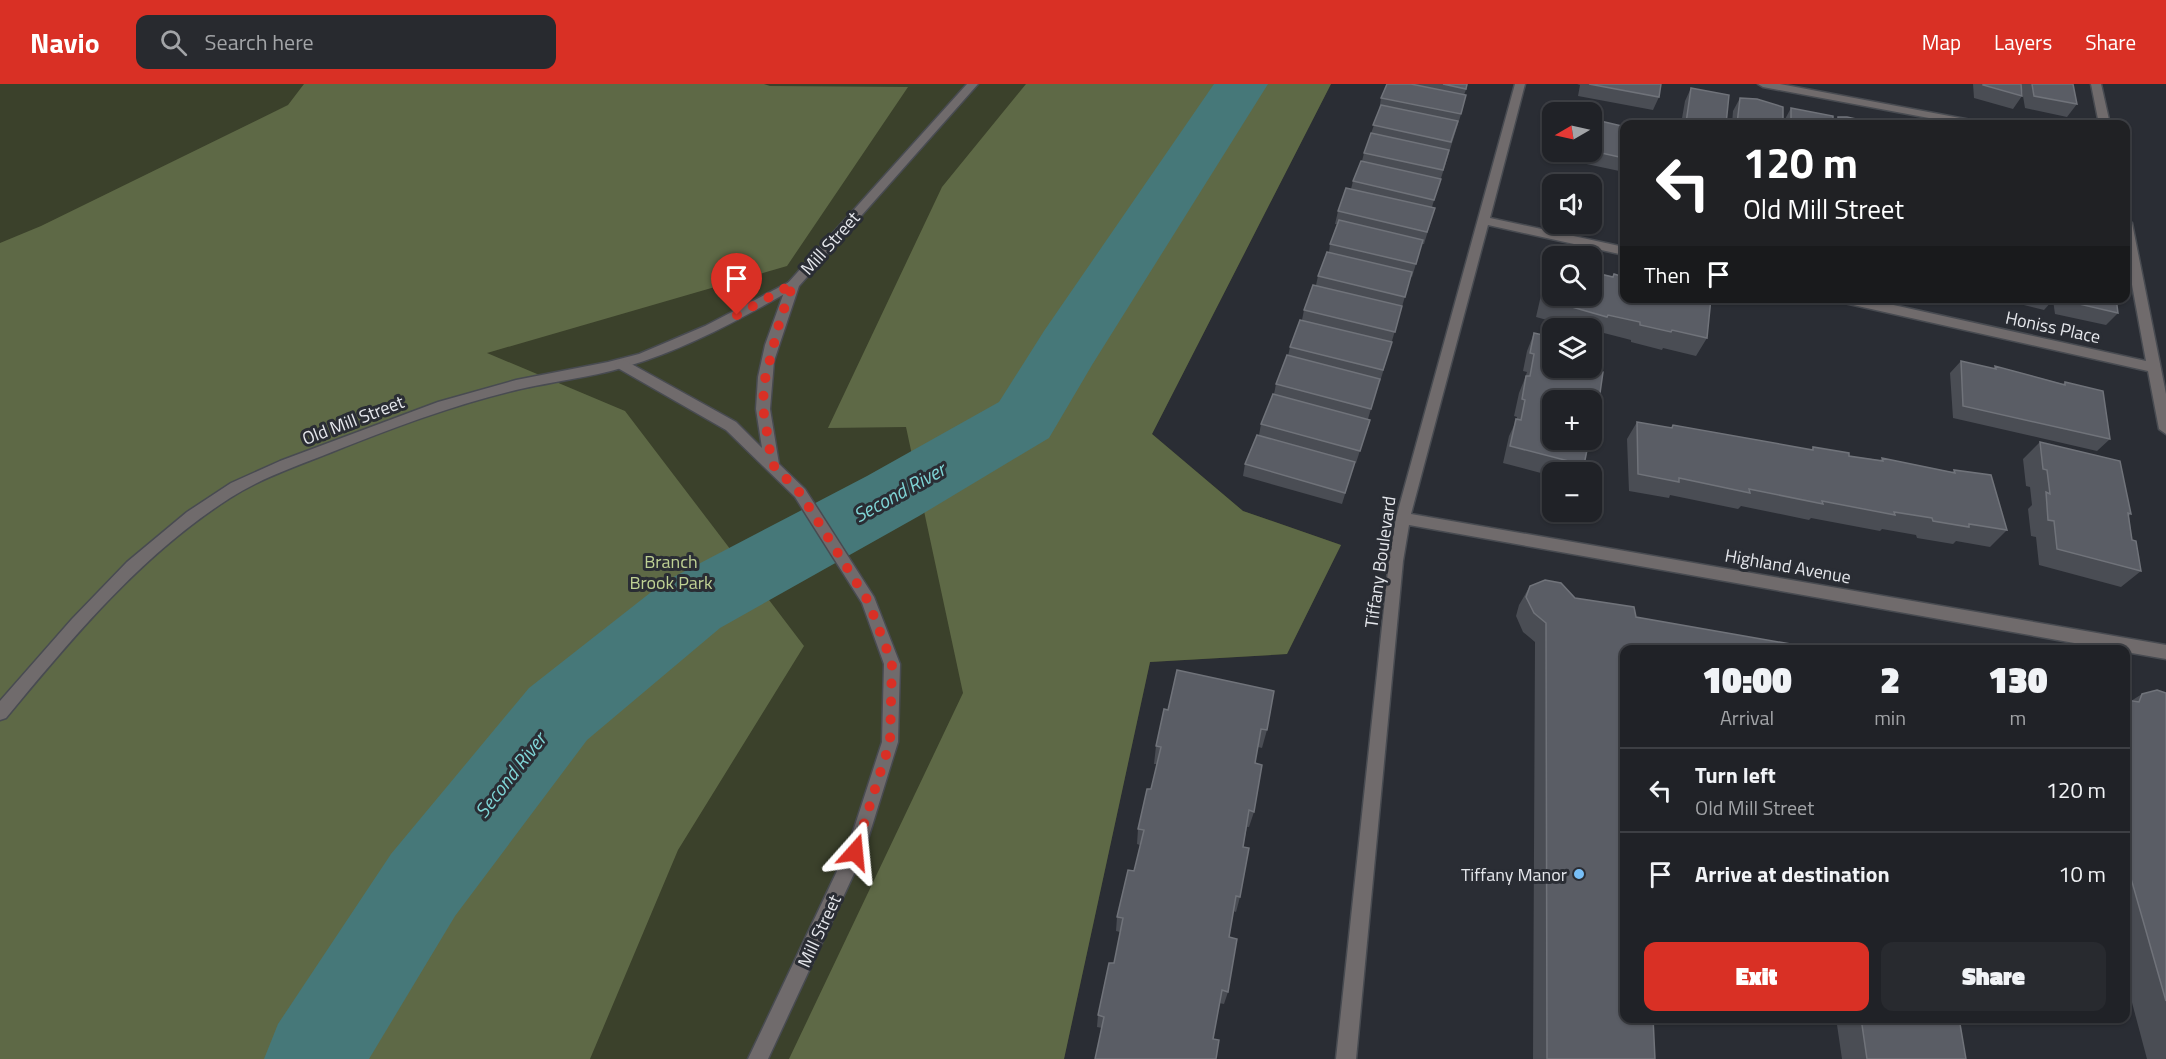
<!DOCTYPE html>
<html lang="en">
<head>
<meta charset="utf-8">
<style>
	body { margin:0; font-family:"Titillium Web",sans-serif; background:#282a2f; color:#f1f3f6; height:100vh; display:flex; flex-direction:column; font-size:22px; white-space:nowrap }
	* { box-sizing:border-box; margin:0 }
	p { font-size:20px; color:#a2a4a7 }
	.icon { flex:none; width:33px; height:33px; fill:none; stroke:currentColor; stroke-width:2; stroke-linecap:round; stroke-linejoin:round }
	.map { position:relative; flex:1; overflow:hidden }
	.panel { position:absolute; left:1620px; top:561px; width:510px; height:378px; display:flex; flex-direction:column; background:#202227; border-radius:12px; box-shadow:0 2px 4px #0004,0 0 0 2px #3d3f44 }
	.panel>* { flex:none }
	.banner { position:absolute; left:1620px; top:36px; width:510px; height:183px; border-radius:12px; box-shadow:0 2px 4px #0004,0 0 0 2px #3d3f44; background:#202124; color:#fff; overflow:hidden }
	.needle { width:39px; rotate:261deg }
	.fabs { position:absolute; left:1542px; top:18px; display:grid; gap:12px }
	.fabs a { display:grid; place-items:center; width:60px; height:60px; border-radius:12px; background:#202227; box-shadow:0 2px 4px #0004,0 0 0 2px #3d3f44; font-size:30px }
	.pin { position:absolute; display:grid; place-items:center; width:51px; height:51px; color:#fff; margin:-62px -26px; border-radius:50% 50% 50% 0; rotate:-45deg; box-shadow:0 0 6px #0007 }
	.pin .icon { rotate:45deg }
	.me { position:absolute; width:66px; margin:-33px; rotate:18deg; stroke-linejoin:round; filter:drop-shadow(0 0 4px #0008) }
	.turn { display:flex; align-items:center; gap:21px; height:126px; padding:0 24px; font-size:27px }
	.turn .icon { width:78px; height:78px; stroke-width:2.5 }
	.turn b { display:block; font-size:42px; line-height:51px }
	.then { display:flex; align-items:center; height:57px; padding:0 24px; background:#0003; gap:12px; font-size:22px }
	.eta { display:flex; justify-content:space-evenly; align-items:center; height:102px; text-align:center }
	.eta b { font-size:36px; font-weight:800; line-height:42px }
	.cta { display:flex; gap:12px; margin-top:auto; padding:12px 24px }
	.cta a { flex:1; height:69px; border-radius:12px; background:#d93025; color:#fff; font-size:24px; font-weight:800; line-height:69px; text-align:center }
	.cta a+a { background:#282a2f; color:#f1f3f6 }
	ul { padding:0; list-style:none }
	li { display:flex; align-items:center; gap:18px; height:84px; padding:0 24px; border-top:2px solid #3d3f44 }
	li div { flex:1 }
	li b { display:block; font-size:22px }
	li em { font-style:normal }
	header { display:flex; align-items:center; gap:36px; box-sizing:border-box; height:84px; padding:0 30px; background:#d93025; color:#fff }
	header strong { font-size:28px }
	nav { display:flex; gap:33px; margin-inline-start:auto; font-size:21px }
	.search { width:420px; height:54px; background:#282a2f; display:flex; align-items:center; gap:15px; box-sizing:border-box; padding:0 21px; border-radius:12px; color:#a2a4a7; font-size:22px }
	.map>svg:first-child { display:block }
</style>
</head>
<body>
<header>
<strong>Navio</strong>
<div class="search"><svg class="icon" aria-label="search" viewBox="0 0 24 24"><circle cx="10" cy="10" r="6"/><path d="M15 15l6 6"/></svg>Search here</div>
<nav><a>Map</a><a>Layers</a><a>Share</a></nav>
</header>
<div class="map">
<svg width="2166" height="975" viewBox="0 0 2166 975">
	<rect width="100%" height="100%" fill="#2a2d34"/>
	<path fill="#3b412b" d="M 0,0 L 1331,0 L 1152,350 L 1243,427 L 1341,461 L 1287,570 L 1150,578 L 1064,975 L 0,975 Z"/>
	<path fill="#5e6946" d="M 304,0 L 764,0 L 770,2 L 908,3 L 787,182 L 487,269 L 625,327 L 804,562 L 678,766 L 590,975 L 0,975 L 0,159 L 41,142 L 288,21 Z
		M 1026,0 L 1331,0 L 1152,350 L 1243,427 L 1341,461 L 1287,570 L 1150,578 L 1064,975 L 789,975 L 963,609 L 906,343 L 828,344 L 942,103 Z"/>
	<g fill="none" stroke-linecap="round" stroke-linejoin="round">
		<path fill="#467879" fill-rule="evenodd" d="M 1214,0 L 1268,0 L 1092,281 L 1049,354 L 919,432 L 720,544 L 587,656 L 455,832 L 369,975 L 264,975 L 278,940 L 391,770 L 529,604 L 664,498 L 867,392 L 999,318 L 1044,247 Z"/>
		<defs>
			<path id="minor" d="M 1515,0 L 1525,0 L 1490,134 L 1624,163 L 1624,171 L 1488,141 L 1411,430 L 2166,561 L 2166,575 L 2126,568 L 2126,566 L 2114,566 L 1409,441 L 1403,477 L 1356,975 L 1336,975 L 1389,477 L 1396,434 Z
				M 1758,0 L 1780,0 L 1976,37 L 1982,40 L 1961,40 L 1763,3 Z
				M 2091,0 L 2101,0 L 2110,40 L 2099,40 Z
				M 2126,135 L 2132,139 L 2166,310 L 2166,350 L 2159,345 L 2148,287 L 1840,218 L 1834,214 L 1862,214 L 2146,277 L 2126,168 Z
				M 793,196 L 797,197 L 799,200 L 797,203 C 742,234 687,265 625,283 C 590,294 552,297 516,306 C 453,321 392,344 332,368 C 297,382 261,394 230,414 C 141,471 73,553 6,634 L 0,636 L 0,617 L 72,535 L 127,478 L 187,428 L 231,399 L 280,377 L 438,318 L 516,296 L 608,278 L 639,270 L 705,242 Z"/>
			<path id="tertiary" d="M 967,0 L 978,0 L 799,202 L 774,277 L 770,325 L 779,380 L 805,405 L 874,513 L 900,580 L 898,658 L 864,768 L 768,975 L 748,975 L 847,766 L 882,658 L 884,580 L 862,519 L 795,413 L 726,346 L 616,283 L 614,280 L 621,275 L 626,277 L 736,338 L 762,364 L 756,325 L 758,293 L 765,261 L 787,200 Z"/>
		</defs>
		<use href="#minor" stroke="#484b51" stroke-width="3"/>
		<use href="#tertiary" stroke="#484b51" stroke-width="3"/>
		<use href="#minor" fill="#706b6c" fill-rule="evenodd"/>
		<use href="#tertiary" fill="#706b6c" fill-rule="evenodd"/>
	</g>
	<path fill="#4a4d54" d="M 1387,0 L 1468,0 L 1464,11 L 1463,24 L 1432,123 L 1431,137 L 1424,160 L 1422,160 L 1412,193 L 1411,192 L 1380,298 L 1379,298 L 1368,335 L 1366,348 L 1356,379 L 1355,378 L 1342,420 L 1243,392 L 1245,380 L 1259,351 L 1261,340 L 1274,310 L 1276,300 L 1288,272 L 1290,263 L 1302,236 L 1304,226 L 1316,201 L 1318,192 L 1329,168 L 1330,160 L 1337,140 L 1335,140 L 1338,127 L 1351,105 L 1353,97 L 1362,77 L 1364,69 L 1379,27 L 1381,14 Z
		M 1577,0 L 1661,0 L 1659,13 L 1653,26 L 1578,12 L 1580,1 Z
		M 1973,0 L 2021,0 L 2022,12 L 2013,25 L 1974,14 Z
		M 2021,0 L 2073,0 L 2077,20 L 2067,33 L 2025,24 Z
		M 1691,4 L 1726,40 L 1681,40 L 1685,17 Z
		M 1740,14 L 1783,40 L 1732,40 L 1733,27 Z
		M 1791,24 L 1833,40 L 1784,40 L 1784,37 Z
		M 1838,33 L 1879,40 L 1834,40 Z
		M 1592,35 L 1624,46 L 1624,88 L 1563,75 L 1564,68 L 1592,68 Z
		M 1552,176 L 1707,254 L 1696,272 L 1663,264 L 1662,266 L 1631,258 L 1631,256 L 1600,248 L 1599,251 L 1592,249 L 1592,244 L 1576,244 L 1536,233 L 1545,194 Z
		M 1995,214 L 2116,214 L 2118,229 L 2106,241 L 2055,230 L 2053,216 L 2044,226 Z
		M 1534,249 L 1599,287 L 1600,309 L 1595,318 L 1592,357 L 1587,366 L 1584,381 L 1581,388 L 1552,388 L 1552,392 L 1503,379 L 1509,352 L 1517,335 L 1517,333 L 1514,332 L 1519,309 L 1525,294 L 1527,288 L 1523,287 L 1527,267 Z
		M 1961,277 L 1993,285 L 1995,282 L 2063,300 L 2065,298 L 2110,355 L 2097,367 L 1953,334 L 1950,289 Z
		M 1637,338 L 1671,344 L 1673,341 L 1811,366 L 1813,363 L 1849,372 L 1880,376 L 1882,374 L 1952,388 L 1954,386 L 2007,446 L 1990,463 L 1956,457 L 1953,460 L 1917,454 L 1916,451 L 1882,445 L 1880,447 L 1811,434 L 1809,436 L 1741,422 L 1738,425 L 1670,411 L 1669,414 L 1629,407 L 1627,355 Z
		M 2040,358 L 2131,430 L 2129,432 L 2132,456 L 2141,487 L 2121,503 L 2039,481 L 2036,453 L 2031,452 L 2028,425 L 2032,421 L 2030,403 L 2026,402 L 2023,375 Z
		M 1530,502 L 1624,566 L 1655,975 L 1533,975 L 1535,558 L 1523,548 L 1516,532 L 1519,521 Z
		M 2166,609 L 2166,975 L 2147,975 L 2126,896 L 2126,616 L 2131,617 L 2142,610 Z
		M 1168,626 L 1267,646 L 1262,664 L 1258,663 L 1255,679 L 1254,728 L 1249,743 L 1247,743 L 1243,763 L 1240,813 L 1236,828 L 1233,827 L 1229,853 L 1228,908 L 1224,920 L 1219,919 L 1102,944 L 1097,943 L 1098,931 L 1114,879 L 1120,848 L 1116,847 L 1117,833 L 1134,787 L 1140,761 L 1137,760 L 1138,745 L 1151,705 L 1157,680 L 1154,680 L 1156,662 Z
		M 1836,934 L 1959,934 L 1966,975 L 1842,975 Z"/>
	<path fill="#5a5d65" stroke="#70737a" stroke-width="1.5" fill-rule="evenodd" d="M 1387,0 L 1411,0 L 1466,11 L 1461,30 L 1381,14 Z
		M 1443,0 L 1467,0 L 1466,5 Z
		M 1589,0 L 1661,0 L 1659,13 Z
		M 1983,0 L 2021,0 L 2022,12 L 1983,1 Z
		M 2032,0 L 2073,0 L 2077,20 L 2034,12 Z
		M 1691,4 L 1729,11 L 1726,40 L 1692,40 L 1686,39 Z
		M 1740,14 L 1757,15 L 1783,23 L 1783,40 L 1737,40 Z
		M 1381,21 L 1458,37 L 1451,58 L 1373,41 Z
		M 1791,24 L 1833,32 L 1833,40 L 1791,40 Z
		M 1838,33 L 1847,33 L 1879,40 L 1838,40 Z
		M 1592,35 L 1622,42 L 1621,46 L 1624,46 L 1624,74 L 1592,67 Z
		M 1660,36 L 1670,38 L 1670,40 L 1659,40 Z
		M 1371,49 L 1449,66 L 1443,86 L 1364,69 Z
		M 1361,77 L 1441,95 L 1434,116 L 1353,97 Z
		M 1346,104 L 1435,124 L 1427,148 L 1338,127 Z
		M 1339,136 L 1423,156 L 1416,180 L 1330,160 Z
		M 1327,168 L 1412,188 L 1405,213 L 1318,192 Z
		M 1552,176 L 1552,212 L 1592,212 L 1592,188 L 1613,193 L 1614,190 L 1624,193 L 1624,214 L 1711,214 L 1707,254 L 1672,246 L 1671,248 L 1640,241 L 1640,238 L 1608,231 L 1607,233 L 1544,215 Z
		M 1313,201 L 1402,222 L 1395,248 L 1304,226 Z
		M 2066,214 L 2116,214 L 2118,229 L 2066,217 Z
		M 1300,236 L 1392,258 L 1383,286 L 1290,263 Z
		M 1534,249 L 1552,253 L 1552,284 L 1592,284 L 1592,263 L 1603,265 L 1599,287 L 1603,288 L 1600,309 L 1596,308 L 1592,357 L 1589,356 L 1584,381 L 1510,362 L 1516,335 L 1521,336 L 1525,316 L 1522,315 L 1526,292 L 1530,292 L 1534,270 L 1530,269 ZM 1552,316 L 1592,316 L 1592,356 L 1552,356 Z
		M 1287,271 L 1380,295 L 1371,325 L 1276,300 Z
		M 1961,277 L 1996,285 L 1995,282 L 2065,301 L 2065,298 L 2103,307 L 2110,355 L 1963,322 Z
		M 1273,310 L 1370,336 L 1360,367 L 1261,340 Z
		M 1637,338 L 1672,344 L 1673,341 L 1813,366 L 1813,363 L 1849,369 L 1849,372 L 1883,377 L 1882,374 L 1955,389 L 1954,386 L 1991,391 L 2007,446 L 1969,440 L 1969,443 L 1933,437 L 1932,434 L 1894,428 L 1895,431 L 1822,417 L 1823,420 L 1749,405 L 1750,409 L 1679,394 L 1679,398 L 1638,390 Z
		M 1257,351 L 1355,378 L 1345,409 L 1245,380 Z
		M 2040,358 L 2120,377 L 2131,430 L 2128,429 L 2132,456 L 2136,457 L 2141,487 L 2057,465 L 2054,437 L 2048,436 L 2046,408 L 2050,410 L 2047,386 L 2043,385 Z
		M 1545,496 L 1561,499 L 1575,514 L 1634,523 L 1636,533 L 1825,566 L 1624,566 L 1624,934 L 1653,934 L 1655,975 L 1547,975 L 1546,539 L 1534,529 L 1526,513 L 1530,502 Z
		M 1177,586 L 1274,607 L 1267,646 L 1261,645 L 1255,679 L 1262,681 L 1254,728 L 1249,726 L 1243,763 L 1249,764 L 1240,813 L 1236,812 L 1229,853 L 1237,855 L 1228,908 L 1222,906 L 1213,955 L 1219,956 L 1216,975 L 1095,975 L 1104,933 L 1098,931 L 1109,879 L 1114,879 L 1123,834 L 1117,833 L 1128,786 L 1134,787 L 1144,746 L 1138,745 L 1147,705 L 1151,705 L 1161,663 L 1156,662 L 1164,625 L 1168,626 Z
		M 2157,606 L 2166,609 L 2166,917 L 2126,777 L 2126,616 L 2139,618 L 2142,610 Z
		M 1861,934 L 1959,934 L 1966,975 L 1867,975 Z"/>
	<g fill="none" stroke-linecap="round" stroke-linejoin="round">
		<path stroke="#d93025" stroke-width="10" stroke-dasharray="0 18" d="M 737,231 L 793,200 L 780,236 L 764,299 L 763,324 L 772,380 L 800,409 L 868,517 L 892,579 L 890,658 L 855,768"/>
	</g>
	<circle fill="#78bff7" stroke="#2a2d34" stroke-width="2" cx="1579" cy="790" r="6"/>
	<g text-anchor="middle" dominant-baseline="central" stroke-width="6" stroke-linejoin="round" paint-order="stroke">
		<g font-size="18" fill="#e5e7ec" stroke="#2a2d34">
			<text transform="translate(830 159) rotate(-48)">Mill Street</text>
			<text transform="translate(2053 243) rotate(12)">Honiss Place</text>
			<text transform="translate(353 336) rotate(-21)">Old Mill Street</text>
			<text transform="translate(1380 478) rotate(-82)">Tiffany Boulevard</text>
			<text transform="translate(1788 482) rotate(10)">Highland Avenue</text>
			<text transform="translate(819 847) rotate(-65)">Mill Street</text>
		</g>
		<g font-size="18" fill="#bfd194" stroke="#2a2d34">
			<text x="671" y="477">Branch<tspan x="671" dy="21">Brook Park</tspan></text>
		</g>
		<g font-size="18" fill="#e5e7ec" stroke="#2a2d34" text-anchor="end">
			<text x="1567" y="790">Tiffany Manor</text>
		</g>
		<g font-size="20" font-style="italic" fill="#7fd5d6" stroke="#2a2d34">
			<text transform="translate(899 408) rotate(-29)">Second River</text>
			<text transform="translate(510 691) rotate(-52)">Second River</text>
		</g>
	</g>
</svg>
<div class="fabs">
<a><svg class="needle" viewBox="-14 -14 28 28"><path d="M0-13l5 13h-10z" fill="#e53935"/><path d="M0 13l5-13h-10z" fill="#a2a4a7"/></svg></a>
<a><svg class="icon" aria-label="sound" viewBox="0 0 24 24"><path d="M4 9h4l5-4v14l-5-4H4zM17 9q2 3 0 6"/></svg></a>
<a><svg class="icon" aria-label="search" viewBox="0 0 24 24"><circle cx="10" cy="10" r="6"/><path d="M15 15l6 6"/></svg></a>
<a><svg class="icon" aria-label="layers" viewBox="0 0 24 24"><path d="M12 4l9 5-9 5-9-5zM3 14l9 5 9-5"/></svg></a>
<a>+</a>
<a>−</a>
</div>
<div class="pin" style="left:737px;top:231px;background:#d93025"><svg class="icon" aria-label="arrive" viewBox="0 0 24 24"><path d="M6 21V4h12l-3 4 3 4H6"/></svg></div>
<svg class="me" style="left:855px;top:768px" viewBox="-20 -20 40 40"><path d="M0-17L14 15 0 8-14 15z" fill="#d93025" stroke="#fff" stroke-width="4"/></svg>
<div class="banner">
<div class="turn"><svg class="icon" aria-label="left" viewBox="0 0 24 24"><path d="M17 20v-9H6M10 6l-5 5 5 5"/></svg><div><b>120 m</b>Old Mill Street</div></div>
<div class="then">Then<svg class="icon" aria-label="arrive" viewBox="0 0 24 24"><path d="M6 21V4h12l-3 4 3 4H6"/></svg></div>
</div>
<section class="panel">
<div class="eta">
<div><b>10:00</b><p>Arrival</p></div>
<div><b>2</b><p>min</p></div>
<div><b>130</b><p>m</p></div>
</div>
<ul>
<li><svg class="icon" aria-label="left" viewBox="0 0 24 24"><path d="M17 20v-9H6M10 6l-5 5 5 5"/></svg><div><b>Turn left</b><p>Old Mill Street</p></div><em>120 m</em></li>
<li><svg class="icon" aria-label="arrive" viewBox="0 0 24 24"><path d="M6 21V4h12l-3 4 3 4H6"/></svg><div><b>Arrive at destination</b></div><em>10 m</em></li>
</ul>
<div class="cta"><a>Exit</a><a>Share</a></div>
</section>
</div>
</body>
</html>
